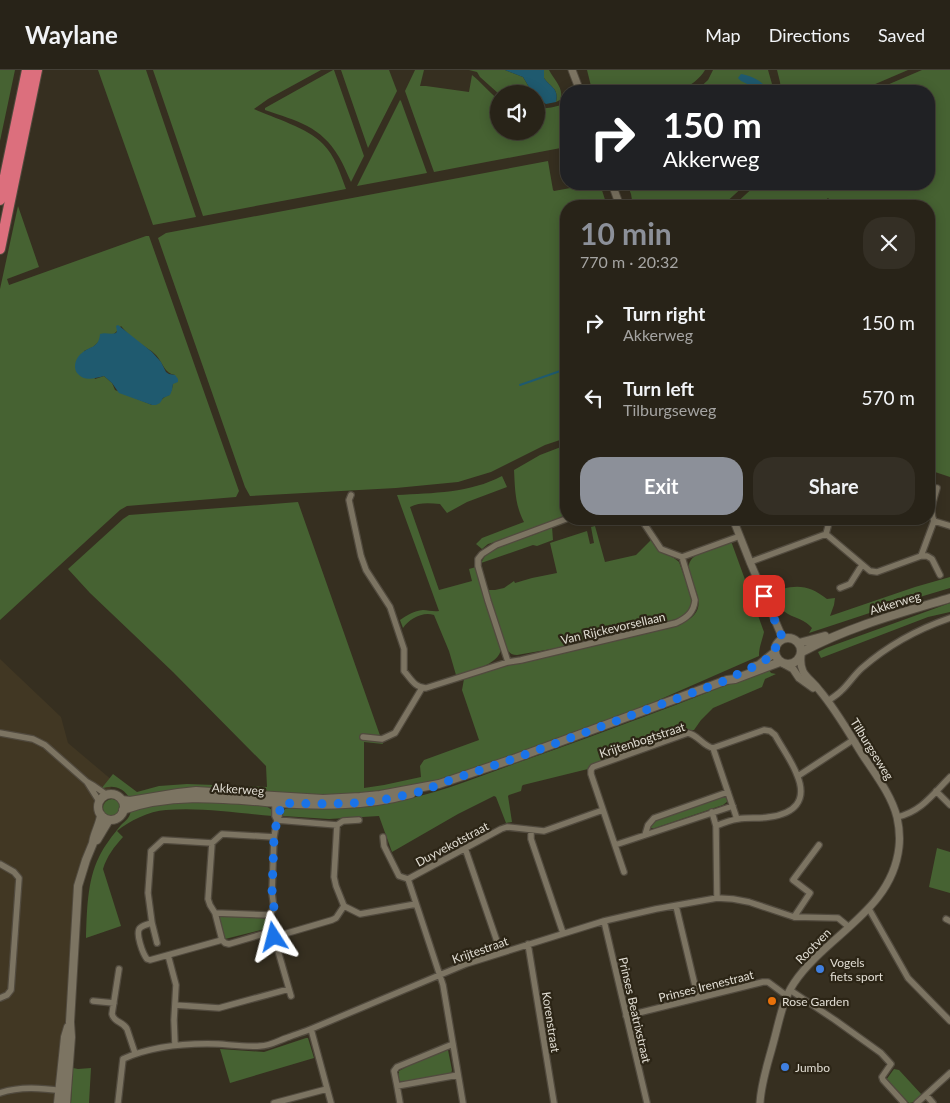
<!DOCTYPE html>
<html lang="en">
<head>
<meta charset="utf-8">
<style>
	body { margin:0; font-family:Lato,sans-serif; background:#342f25; color:#f1f3f6; height:100vh; display:flex; flex-direction:column; font-size:19px; white-space:nowrap }
	* { box-sizing:border-box; margin:0 }
	p { font-size:16px; color:#a5a4a2 }
	.icon { flex:none; width:28px; height:28px; fill:none; stroke:currentColor; stroke-width:2; stroke-linecap:round; stroke-linejoin:round }
	.map { position:relative; flex:1; overflow:hidden }
	.drawer { position:absolute; left:560px; top:130px; width:375px; height:325px; display:flex; flex-direction:column; background:#282318; border-radius:20px; box-shadow:0 2px 12px #0003,0 0 0 1px #444037 }
	.drawer>* { flex:none }
	.hud { position:absolute; left:560px; top:15px; width:375px; height:105px; border-radius:20px; box-shadow:0 2px 12px #0003,0 0 0 1px #444037; background:#202124; color:#fff; overflow:hidden }
	.buttons { position:absolute; left:490px; top:15px; display:grid; gap:10px }
	.buttons a { display:grid; place-items:center; width:55px; height:55px; border-radius:50%; background:#282318; box-shadow:0 2px 12px #0003,0 0 0 1px #444037; font-size:25px }
	.pin { position:absolute; display:grid; place-items:center; width:42px; height:42px; color:#fff; margin:-21px; border-radius:10px; box-shadow:0 2px 8px #0006 }
	.me { position:absolute; width:55px; margin:-28px; rotate:351deg; stroke-linejoin:round; filter:drop-shadow(0 0 4px #0008) }
	.turn { display:flex; align-items:center; gap:18px; height:105px; padding:0 20px; font-size:22px }
	.turn .icon { width:65px; height:65px; stroke-width:2.5 }
	.turn b { display:block; font-size:35px; line-height:42px }
	.round { display:grid; place-items:center; flex:none; width:52px; height:52px; border-radius:20px; background:#342f25 }
	.head { display:flex; align-items:center; justify-content:space-between; height:85px; padding:0 20px }
	h1 { font-size:30px; font-weight:700; line-height:38px; color:#8c9099 }
	.action { display:flex; gap:10px; margin-top:auto; padding:10px 20px }
	.action a { flex:1; height:58px; border-radius:20px; background:#8c9099; color:#fff; font-size:20px; font-weight:700; line-height:58px; text-align:center }
	.action a+a { background:#342f25; color:#f1f3f6 }
	ul { padding:0; list-style:none }
	li { display:flex; align-items:center; gap:15px; height:75px; padding:0 20px }
	li div { flex:1 }
	li b { display:block; font-size:19px }
	li em { font-style:normal }
	header { display:flex; align-items:center; gap:30px; box-sizing:border-box; height:70px; padding:0 25px; background:#282318; border-bottom:1px solid #444037 }
	header strong { font-size:24px }
	nav { display:flex; gap:28px; margin-inline-start:auto; font-size:18px }
	.map>svg:first-child { display:block }
</style>
</head>
<body>
<header>
<strong>Waylane</strong>
<nav><a>Map</a><a>Directions</a><a>Saved</a></nav>
</header>
<div class="map">
<svg width="950" height="1033" viewBox="0 0 950 1033">
	<rect width="100%" height="100%" fill="#362f20"/>
	<path fill="#413723" d="M 0,589 L 61,647 L 68,673 L 113,711 L 79,812 L 61,1033 L 0,1033 Z"/>
	<path fill="#466232" fill-rule="evenodd" d="M 0,0 L 15,0 L 0,71 Z
		M 98,0 L 146,0 L 196,147 L 153,155 Z
		M 153,0 L 321,0 L 268,29 L 254,39 C 274,48 308,58 323,74 C 335,86 340,103 346,119 L 203,146 Z
		M 333,0 L 334,0 L 364,86 L 351,112 C 347,104 344,95 339,87 C 321,56 297,51 265,40 L 265,38 Z
		M 341,0 L 389,0 L 397,21 L 368,78 Z
		M 415,0 L 424,0 L 420,16 L 426,16 L 469,22 L 472,5 C 481,12 489,22 499,30 L 499,61 L 536,61 L 536,39 C 543,38 560,38 565,32 C 566,30 566,27 566,24 L 566,77 L 434,102 L 405,21 Z
		M 469,0 L 505,0 L 523,7 L 533,24 L 499,24 L 480,7 L 477,2 Z
		M 544,0 L 549,0 C 554,10 565,19 560,30 L 556,32 C 559,18 551,18 544,8 Z
		M 587,0 L 705,0 C 700,9 690,15 682,21 L 594,21 L 591,16 Z
		M 713,0 L 768,0 L 774,21 L 696,21 L 708,10 Z
		M 777,0 L 908,0 L 859,21 L 781,21 L 780,12 Z
		M 922,0 L 950,0 L 950,407 L 929,400 L 929,136 L 836,136 L 828,128 L 818,136 L 733,136 L 757,114 L 929,114 L 929,21 L 873,21 Z
		M 400,30 L 401,31 L 427,103 L 357,116 Z
		M 548,91 L 553,120 L 554,121 L 592,114 L 600,114 L 607,136 L 566,136 L 566,368 L 545,375 L 491,402 L 458,412 L 396,418 L 250,426 L 245,417 L 158,168 L 166,163 Z
		M 627,114 L 746,114 L 722,136 L 633,136 L 631,124 Z
		M 18,136 L 39,197 L 7,209 L 9,215 L 146,166 L 149,166 L 239,421 L 236,427 L 127,436 L 120,440 L 0,550 L 0,219 ZM 121,256 C 126,262 132,268 139,273 C 145,277 151,280 156,285 C 163,293 164,303 175,305 C 173,312 173,319 169,325 C 162,327 160,334 152,335 L 115,320 L 112,313 L 104,306 L 95,309 L 84,281 L 93,277 L 107,264 C 115,266 116,262 121,256 Z
		M 566,375 L 566,445 L 521,464 L 488,474 L 482,479 L 476,474 L 482,468 L 524,452 C 515,435 515,419 514,400 L 540,385 Z
		M 502,406 L 507,417 L 467,432 L 447,443 L 440,434 C 430,433 419,432 410,437 L 439,520 L 472,511 L 469,499 L 476,497 L 483,523 L 501,579 C 499,595 470,601 456,605 L 449,581 L 434,545 C 423,541 409,549 403,558 L 400,550 C 407,545 414,541 423,540 C 428,540 433,542 439,541 L 397,425 C 433,423 470,423 502,406 Z
		M 298,432 L 383,674 L 364,672 L 364,718 L 384,715 L 421,707 L 420,696 L 424,690 L 479,670 L 462,620 L 464,609 L 506,595 L 679,554 C 722,539 679,506 691,490 C 698,481 720,475 731,471 L 764,562 C 762,571 759,577 759,586 L 645,636 L 469,701 L 434,712 L 372,725 L 130,729 C 124,718 113,714 101,719 L 113,704 L 137,722 L 159,716 L 187,714 L 267,717 L 266,696 L 173,602 L 90,523 L 68,499 L 123,449 L 129,445 Z
		M 595,456 L 605,492 L 636,485 L 651,470 C 659,485 668,482 679,492 L 688,517 L 692,533 L 690,538 L 685,545 L 680,548 L 657,554 L 626,560 L 587,569 L 557,578 L 517,585 C 511,585 508,582 506,577 L 488,520 L 495,520 L 504,518 L 514,511 L 515,513 L 532,508 L 557,503 L 550,473 L 587,461 L 590,474 L 594,473 L 591,457 Z
		M 552,457 L 553,470 L 537,476 L 533,475 L 481,493 L 487,482 L 492,479 L 536,464 Z
		M 950,507 L 950,518 L 903,532 L 809,563 L 812,558 C 804,549 797,549 788,544 C 777,538 774,524 771,513 L 778,513 L 781,516 L 782,519 C 800,514 812,517 827,529 L 835,528 L 834,535 L 830,546 L 915,517 Z
		M 950,533 L 950,542 L 928,547 L 821,588 L 818,582 L 826,578 Z
		M 768,598 L 771,603 L 776,604 L 765,609 L 762,617 L 713,638 L 701,650 L 694,660 L 689,660 L 652,675 L 590,697 L 588,699 L 523,715 L 522,716 L 521,721 L 509,725 L 508,726 L 512,752 L 506,753 L 496,727 L 494,726 L 458,744 L 392,782 L 379,746 L 329,749 L 283,746 L 282,744 L 285,739 L 290,738 C 323,738 355,740 388,733 C 436,725 482,705 528,689 C 609,660 689,631 768,598 Z
		M 723,727 L 726,727 L 728,731 L 723,735 L 655,758 L 651,758 L 651,754 L 657,749 Z
		M103 738a9 9 0 1 1 18 0a9 9 0 1 1-18 0Z
		M 191,730 L 266,736 L 272,740 L 273,746 C 238,743 200,737 166,740 C 149,741 129,751 117,761 L 123,767 C 114,777 107,786 103,799 L 121,856 L 86,868 C 87,841 87,811 99,787 C 104,776 113,765 121,755 C 126,750 130,748 131,740 L 167,732 Z
		M 937,778 L 950,782 L 950,823 L 929,817 Z
		M 217,842 L 266,846 L 269,858 L 225,869 Z
		M 306,968 L 308,968 L 314,988 L 230,1013 L 220,979 L 264,982 Z
		M 446,979 L 448,980 L 452,1000 L 451,1004 L 405,1012 L 399,1011 L 398,1008 L 399,1001 L 410,995 Z
		M 73,998 L 78,999 L 91,998 L 89,1033 L 71,1033 Z
		M 894,999 L 899,1000 L 922,1025 L 914,1032 L 909,1033 L 886,1010 Z"/>
	<path fill="#1f5a6f" d="M 505,0 L 544,0 L 544,8 C 551,18 559,18 556,32 L 546,34 L 536,27 L 536,24 L 533,24 L 532,22 L 523,7 Z
		M 741,4 C 749,5 763,11 767,19 L 762,21 L 741,11 L 738,8 Z
		M 118,255 L 152,282 L 161,292 L 166,302 L 169,304 L 175,305 L 178,309 L 178,312 L 173,314 L 172,320 L 170,325 L 163,328 L 160,333 L 156,335 L 152,335 L 119,323 L 112,313 L 104,306 C 95,308 85,312 78,304 C 72,298 76,287 82,283 C 90,276 99,278 100,264 C 106,262 110,265 116,263 L 117,261 L 116,256 Z"/>
	<g fill="none" stroke-linecap="round" stroke-linejoin="round">
		<path stroke="#1f5a6f" stroke-width="2" d="M 520,315 L 566,299"/>
		<defs>
			<path id="minor" d="M 351,425 L 349,430 L 361,486 L 366,500 L 390,537 L 404,579 L 404,601 C 411,609 415,618 426,618 L 508,592 L 521,590 L 676,553 C 687,548 694,542 695,530 L 682,487
				M 641,449 L 661,479 L 682,487 L 740,466
				M 934,451 L 950,456
				M 826,464 L 870,501 L 877,502 L 921,486 L 927,486 L 932,489 L 940,505
				M 826,464 L 830,449
				M 921,486 L 934,451 C 929,441 934,429 937,418
				M 750,492 L 826,464
				M 840,518 L 850,514 L 862,495
				M 508,592 L 488,531 L 478,496 L 478,489 L 482,484 L 496,475 L 566,449
				M 828,631 C 832,628 837,625 841,621 C 848,615 854,605 862,598 C 887,576 918,559 950,548
				M 0,663 L 33,669 L 45,675 L 87,712 L 99,731
				M 363,667 L 382,669 L 395,663 L 422,618
				M 713,678 L 737,749
				M 798,706 L 853,670
				M 87,712 L 94,716 L 107,725
				M 936,721 L 950,735
				M 275,732 L 275,746 L 277,750
				M 712,742 L 716,756 L 717,828
				M 897,747 C 921,742 933,724 950,707
				M 277,750 L 337,755 L 343,751 L 359,750
				M 337,755 L 334,807 L 336,816 L 344,836
				M 531,760 L 531,769 L 563,863
				M 645,765 L 648,755 L 654,748 L 728,722
				M 383,767 L 384,776 L 399,806 L 408,809
				M 212,773 L 208,829 L 210,835 L 215,843 L 222,870
				M 615,775 L 733,736
				M 465,778 L 501,883
				M 0,794 L 14,802 L 19,808 L 11,920 L 7,925 L 0,928
				M 624,802 L 591,704 L 591,700 L 593,697 L 688,663 C 698,665 703,676 713,678 L 764,660 L 770,661 L 775,665 C 782,678 792,691 797,705 C 808,731 794,744 769,747 C 759,749 748,747 738,749 C 731,750 723,753 716,756
				M 408,809 L 443,915 L 463,1033
				M 408,809 L 501,759 L 507,757 L 544,761 L 603,740
				M 676,836 L 698,928
				M 869,839 L 908,908 L 950,951
				M 215,843 L 269,845
				M 794,847 L 810,823 L 793,810 L 819,775
				M 946,849 L 950,851
				M 604,851 L 647,1033
				M 152,853 L 157,873
				M 273,862 L 269,845 L 274,838 L 272,823 L 274,767 L 277,750 L 279,746 L 281,733
				M 528,874 L 554,1033
				M 168,885 L 150,890 L 147,889 C 143,884 135,863 140,858 C 143,855 148,854 152,853 L 148,823 L 151,781 L 163,770 L 212,773 L 222,764 L 274,767
				M 119,899 L 112,944 C 114,953 123,951 127,959 L 135,983
				M 790,920 L 835,950 L 881,983 L 891,994 L 882,1007 L 883,1010 L 904,1033
				M 291,926 L 274,867 L 332,850 L 336,848 L 344,836 L 360,844 L 416,834
				M 93,931 L 114,933
				M 175,935 L 219,938 L 289,919
				M 626,946 L 763,912 L 768,912 L 787,926
				M 311,959 L 331,1033
				M 453,974 L 397,997 L 394,1001 L 397,1016 L 458,1005
				M 175,975 L 174,950 L 176,915 L 168,885 L 222,870 L 225,873 L 229,874 L 273,861
				M 397,1016 L 400,1033
				M 0,1023 C 20,1016 42,1018 63,1021
				M 926,1025 L 933,1033
				M 118,1033 L 123,989 C 152,976 185,973 218,974 C 232,975 246,977 260,976 C 271,976 279,970 289,967 C 296,964 304,962 311,959 L 466,894 L 604,851 L 656,839 L 717,828 L 733,829 L 749,832 L 794,847 L 838,848 L 849,857
				M 274,1033 L 327,1019
				M 917,1033 L 950,1003"/>
			<path id="tertiary" d="M 572,0 L 580,21
				M 612,114 L 620,136
				M 733,449 L 750,492 L 783,569
				M 784,594 L 793,599 L 799,608 L 813,618
				M 760,1033 C 761,1013 768,993 773,974 C 779,953 782,931 794,913 C 827,864 892,841 899,777 C 900,768 899,756 897,747 C 891,724 875,704 862,684 C 849,663 836,640 820,621 C 810,607 799,606 801,586"/>
			<path id="secondary" d="M775 581a13 13 0 1 1 26 0a13 13 0 1 1-26 0Z
				M 799,573 L 825,566
				M 802,582 C 848,557 900,543 950,528
				M 753,597 L 759,595 L 775,582
				M98 737a13 13 0 1 1 26 0a13 13 0 1 1-26 0Z
				M 122,730 L 130,731 L 178,723 L 196,721 L 323,729 L 360,727 L 380,725 L 439,714 L 516,688 L 727,610 L 735,609 L 780,592
				M 123,740 C 173,722 227,729 279,733 C 323,736 368,736 411,724
				M 97,770 L 109,750
				M 58,1033 L 65,967 L 68,957
				M 66,1033 L 71,967 L 70,952 L 78,816 L 86,790 L 93,773 C 94,763 100,755 101,745"/>
			<path id="motorway" d="M 0,130 L 27,0
				M 0,179 L 37,0"/>
		</defs>
		<use href="#minor" stroke="#514a3e" stroke-width="8"/>
		<use href="#tertiary" stroke="#514a3e" stroke-width="9"/>
		<use href="#secondary" stroke="#514a3e" stroke-width="10"/>
		<use href="#motorway" stroke="#514a3e" stroke-width="12"/>
		<use href="#minor" stroke="#7c7462" stroke-width="5.5"/>
		<use href="#tertiary" stroke="#7c7462" stroke-width="7"/>
		<use href="#secondary" stroke="#7c7462" stroke-width="8"/>
		<use href="#motorway" stroke="#dc6f7d" stroke-width="10"/>
	</g>
	<g fill="none" stroke-linecap="round" stroke-linejoin="round">
		<path stroke="#1a73e8" stroke-width="9" stroke-dasharray="0 16.2" d="M 274,867 L 269,845 L 274,838 L 272,823 L 274,767 L 277,750 L 279,746 L 281,733 C 325,734 366,736 409,724 C 420,722 429,719 439,714 L 516,688 L 727,610 C 743,600 761,596 775,582 C 775,576 778,572 783,569 L 764,526"/>
	</g>
	<g fill="#3f7fe0" stroke="#2c2516" stroke-width="2">
		<circle cx="820" cy="899" r="5"/>
		<circle cx="785" cy="997" r="5"/>
	</g>
	<circle fill="#e8710a" stroke="#2c2516" stroke-width="2" cx="772" cy="931" r="5"/>
	<g text-anchor="middle" dominant-baseline="central" stroke-width="4.5" stroke-linejoin="round" paint-order="stroke">
		<g font-size="12" fill="#e1ddd3" stroke="#2c2516">
			<text transform="translate(895 533) rotate(-17)">Akkerweg</text>
			<text transform="translate(613 558) rotate(-13)">Van Rijckevorsellaan</text>
			<text transform="translate(642 670) rotate(-18)">Krijtenbogtstraat</text>
			<text transform="translate(872 679) rotate(58)">Tilburgseweg</text>
			<text transform="translate(238 719) rotate(4)">Akkerweg</text>
			<text transform="translate(452 774) rotate(-28)">Duyvekotstraat</text>
			<text transform="translate(813 876) rotate(-45)">Rootven</text>
			<text transform="translate(480 880) rotate(-19)">Krijtestraat</text>
			<text transform="translate(706 916) rotate(-14)">Prinses Irenestraat</text>
			<text transform="translate(635 940) rotate(77)">Prinses Beatrixstraat</text>
			<text transform="translate(551 952) rotate(81)">Korenstraat</text>
		</g>
		<g font-size="12" fill="#e1ddd3" stroke="#2c2516" text-anchor="start">
			<text x="830" y="892">Vogels<tspan x="830" dy="14">fiets sport</tspan></text>
			<text x="782" y="931">Rose Garden</text>
			<text x="795" y="997">Jumbo</text>
		</g>
	</g>
</svg>
<div class="buttons">
<a><svg class="icon" aria-label="sound" viewBox="0 0 24 24"><path d="M4 9h4l5-4v14l-5-4H4zM17 9q2 3 0 6"/></svg></a>
</div>
<div class="pin" style="left:764px;top:526px;background:#d93025"><svg class="icon" aria-label="arrive" viewBox="0 0 24 24"><path d="M6 21V4h12l-3 4 3 4H6"/></svg></div>
<svg class="me" style="left:274px;top:867px" viewBox="-20 -20 40 40"><path d="M0-17L14 15 0 8-14 15z" fill="#1a73e8" stroke="#fff" stroke-width="4"/></svg>
<div class="hud">
<div class="turn"><svg class="icon" aria-label="right" viewBox="0 0 24 24"><path d="M7 20v-9h11M14 6l5 5-5 5"/></svg><div><b>150 m</b>Akkerweg</div></div>
</div>
<section class="drawer">
<div class="head"><div><h1>10 min</h1><p>770 m · 20:32</p></div><a class="round"><svg class="icon" aria-label="close" viewBox="0 0 24 24"><path d="M6 6l12 12M18 6L6 18"/></svg></a></div>
<ul>
<li><svg class="icon" aria-label="right" viewBox="0 0 24 24"><path d="M7 20v-9h11M14 6l5 5-5 5"/></svg><div><b>Turn right</b><p>Akkerweg</p></div><em>150 m</em></li>
<li><svg class="icon" aria-label="left" viewBox="0 0 24 24"><path d="M17 20v-9H6M10 6l-5 5 5 5"/></svg><div><b>Turn left</b><p>Tilburgseweg</p></div><em>570 m</em></li>
</ul>
<div class="action"><a>Exit</a><a>Share</a></div>
</section>
</div>
</body>
</html>
